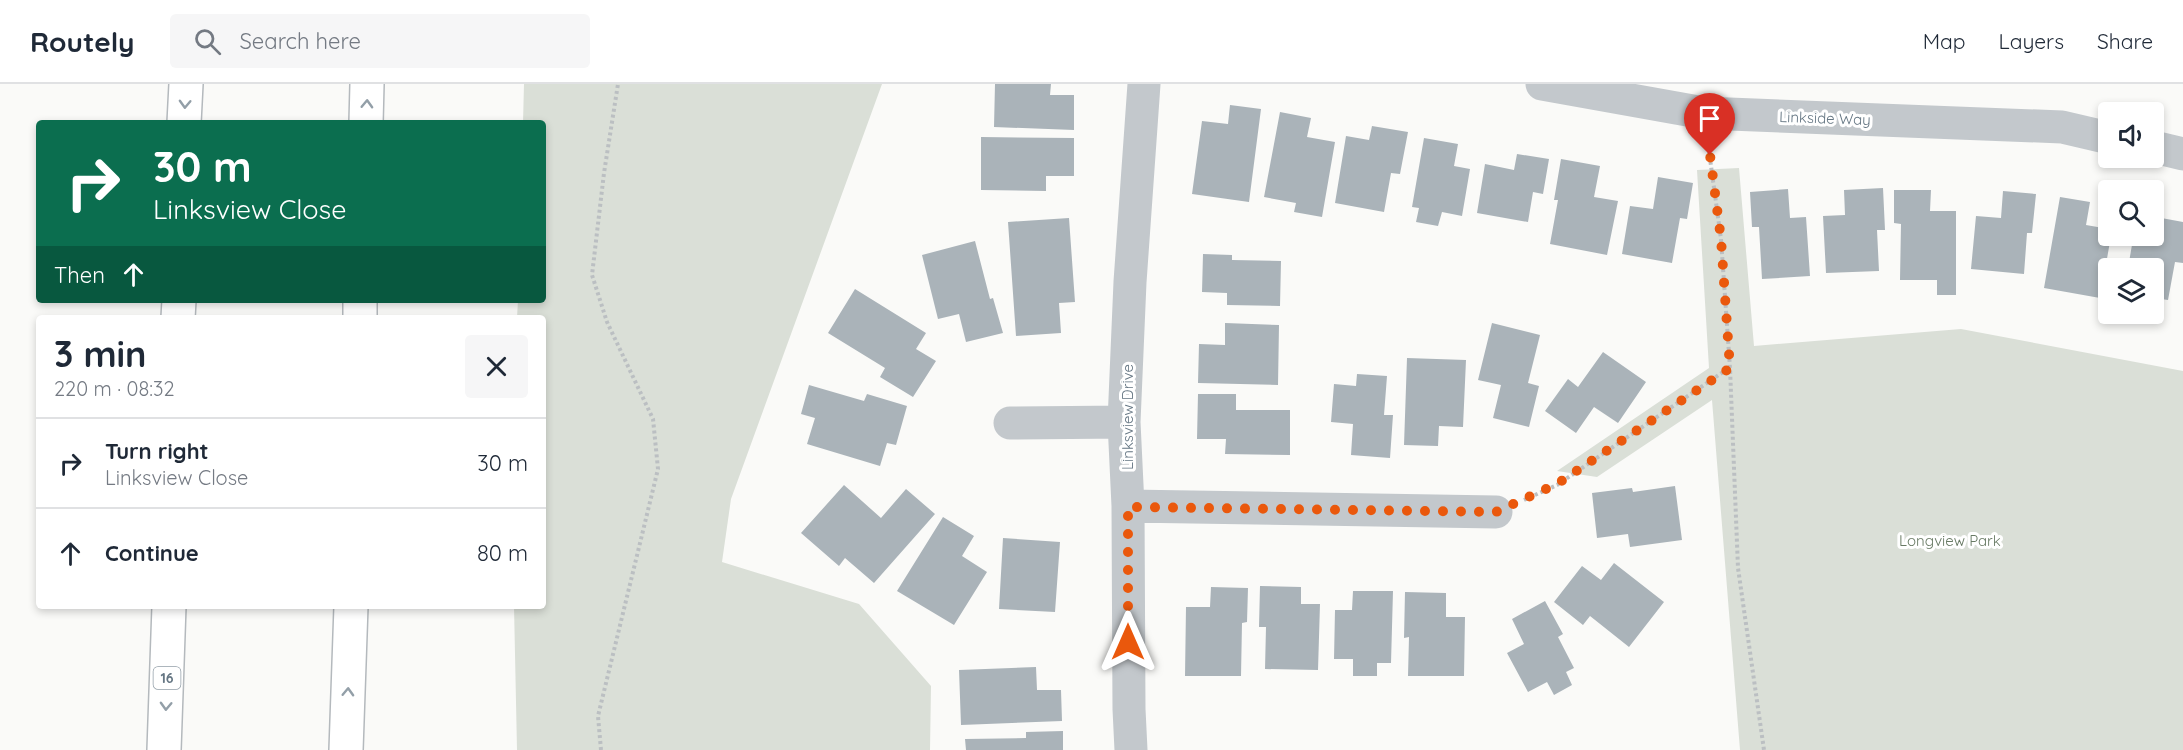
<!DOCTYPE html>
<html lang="en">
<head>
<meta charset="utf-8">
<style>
	body { margin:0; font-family:Quicksand,sans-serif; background:#f6f6f7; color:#1f2937; height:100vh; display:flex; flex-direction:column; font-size:22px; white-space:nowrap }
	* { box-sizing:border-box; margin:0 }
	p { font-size:20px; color:#747a83 }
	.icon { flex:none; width:33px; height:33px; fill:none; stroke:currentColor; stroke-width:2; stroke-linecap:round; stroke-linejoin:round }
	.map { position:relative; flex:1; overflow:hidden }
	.sheet { position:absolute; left:36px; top:231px; width:510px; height:294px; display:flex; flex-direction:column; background:#fff; border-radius:6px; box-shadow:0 3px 9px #0003 }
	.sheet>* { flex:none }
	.hud { position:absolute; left:36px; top:36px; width:510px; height:183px; border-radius:6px; box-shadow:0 3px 9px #0003; background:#0b6e4f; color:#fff; overflow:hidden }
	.fabs { position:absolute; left:2098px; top:18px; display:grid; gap:12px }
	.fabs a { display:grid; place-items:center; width:66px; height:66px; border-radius:6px; background:#fff; box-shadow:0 3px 9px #0003; font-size:30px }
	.pin { position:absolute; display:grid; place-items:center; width:51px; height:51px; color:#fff; margin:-62px -26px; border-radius:50% 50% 50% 0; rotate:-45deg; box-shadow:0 0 6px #0007 }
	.pin .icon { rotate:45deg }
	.me { position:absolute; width:66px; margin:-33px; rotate:0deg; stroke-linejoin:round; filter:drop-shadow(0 0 4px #0008) }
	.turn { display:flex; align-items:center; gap:21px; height:126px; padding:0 18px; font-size:27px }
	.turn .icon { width:78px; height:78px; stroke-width:2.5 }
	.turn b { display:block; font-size:42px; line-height:51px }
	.then { display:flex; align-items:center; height:57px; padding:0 18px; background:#0003; gap:12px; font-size:22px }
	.round { display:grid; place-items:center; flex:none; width:63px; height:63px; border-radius:6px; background:#f6f6f7 }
	.head { display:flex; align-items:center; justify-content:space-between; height:102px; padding:0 18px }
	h1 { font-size:36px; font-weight:700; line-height:45px }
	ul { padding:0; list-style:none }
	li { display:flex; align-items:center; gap:18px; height:90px; padding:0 18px; border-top:2px solid #e0e1e3 }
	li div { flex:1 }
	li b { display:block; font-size:22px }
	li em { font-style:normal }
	header { display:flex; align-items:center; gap:36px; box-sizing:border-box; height:84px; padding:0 30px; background:#fff; border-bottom:2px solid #e0e1e3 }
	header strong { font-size:28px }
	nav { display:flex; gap:33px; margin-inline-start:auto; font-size:21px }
	.search { width:420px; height:54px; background:#f6f6f7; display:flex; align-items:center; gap:15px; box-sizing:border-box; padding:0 21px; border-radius:6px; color:#747a83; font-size:22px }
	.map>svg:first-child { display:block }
</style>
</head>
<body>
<header>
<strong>Routely</strong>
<div class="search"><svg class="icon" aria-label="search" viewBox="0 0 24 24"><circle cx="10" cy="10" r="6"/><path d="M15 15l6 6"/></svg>Search here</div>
<nav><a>Map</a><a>Layers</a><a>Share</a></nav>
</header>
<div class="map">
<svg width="2183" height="666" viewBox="0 0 2183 666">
	<rect width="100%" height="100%" fill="#fafaf8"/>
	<path fill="#dadfd7" d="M 524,0 L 882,0 L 731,415 L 722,478 L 859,520 L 931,602 L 930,666 L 517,666 L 514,522 L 543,522 L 543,234 L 517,234 L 518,216 L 543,216 L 543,39 L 523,39 Z
		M 1739,84 L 1754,262 L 1961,245 L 2183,287 L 2183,666 L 1740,666 L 1712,316 L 1597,393 L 1557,387 L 1709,284 L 1697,86 Z"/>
	<path fill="#aab3b9" d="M 995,0 L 1051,0 L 1050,11 L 1074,11 L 1074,46 L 994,43 Z
		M 1230,21 L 1261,25 L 1249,118 L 1192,110 L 1202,37 L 1228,40 Z
		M 1280,28 L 1311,34 L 1307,53 L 1335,58 L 1322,133 L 1294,128 L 1296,119 L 1264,113 Z
		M 1372,42 L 1408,48 L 1400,90 L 1391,89 L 1384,128 L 1335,119 L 1346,52 L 1369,56 Z
		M 981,53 L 1074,54 L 1074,92 L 1046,92 L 1046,107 L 981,106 Z
		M 1424,54 L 1458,60 L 1454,82 L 1470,85 L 1462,132 L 1442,128 L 1438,142 L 1416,138 L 1419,124 L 1412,123 Z
		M 1517,70 L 1549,75 L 1543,110 L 1533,108 L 1528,138 L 1477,129 L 1485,80 L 1514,86 Z
		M 1561,75 L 1600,82 L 1594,113 L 1618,117 L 1607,171 L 1550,160 L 1558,116 L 1554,116 Z
		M 1658,93 L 1693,99 L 1687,135 L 1680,134 L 1672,179 L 1622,170 L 1630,122 L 1653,125 Z
		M 1883,104 L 1885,146 L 1877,146 L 1879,187 L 1826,189 L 1823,132 L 1845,131 L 1844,106 Z
		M 1788,105 L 1790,134 L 1806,133 L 1810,192 L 1762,195 L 1759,143 L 1752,143 L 1750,108 Z
		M 1894,106 L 1931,106 L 1930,127 L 1956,127 L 1956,211 L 1937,211 L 1937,196 L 1900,196 L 1901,140 L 1894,139 Z
		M 2003,107 L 2036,110 L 2032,149 L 2027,149 L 2024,190 L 1971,185 L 1976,132 L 2001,134 Z
		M 2060,113 L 2090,118 L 2086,141 L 2109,145 L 2109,152 L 2111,152 L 2100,214 L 2044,204 Z
		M 2156,133 L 2183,138 L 2183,179 L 2175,178 L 2168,216 L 2154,214 L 2154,184 L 2128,184 L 2133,155 L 2151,158 Z
		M 1069,134 L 1075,218 L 1059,219 L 1061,249 L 1016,252 L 1008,138 Z
		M 975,157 L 990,215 L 993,214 L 1003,249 L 966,258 L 959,230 L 938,235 L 922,171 Z
		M 1203,170 L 1232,171 L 1232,176 L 1281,177 L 1280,222 L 1227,221 L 1227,209 L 1202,208 Z
		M 855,205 L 926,249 L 916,265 L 936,277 L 913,313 L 880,293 L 885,284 L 828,249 Z
		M 1225,239 L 1279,241 L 1278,301 L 1198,299 L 1199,260 L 1225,261 Z
		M 1492,239 L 1540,251 L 1528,299 L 1539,302 L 1529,343 L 1493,334 L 1501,301 L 1478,296 Z
		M 1603,268 L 1646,298 L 1618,339 L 1594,323 L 1576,349 L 1545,327 L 1568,295 L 1578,303 Z
		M 1407,274 L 1466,276 L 1463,343 L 1439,342 L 1438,362 L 1404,361 Z
		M 1357,290 L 1387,292 L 1384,331 L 1393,331 L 1390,374 L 1351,371 L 1353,340 L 1331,338 L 1334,300 L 1356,302 Z
		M 809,301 L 864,317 L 867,310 L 907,322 L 896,361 L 887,359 L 880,382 L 807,360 L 815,334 L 801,330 Z
		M 1198,310 L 1236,310 L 1236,326 L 1290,326 L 1290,371 L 1225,370 L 1226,355 L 1197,355 Z
		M 844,401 L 881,434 L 906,405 L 935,430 L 874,499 L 845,474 L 839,482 L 801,449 Z
		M 1675,402 L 1682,456 L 1630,463 L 1628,450 L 1597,454 L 1592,409 L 1632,404 L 1633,408 Z
		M 943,433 L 974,452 L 962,472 L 987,488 L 954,541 L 897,507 Z
		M 1003,454 L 1060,458 L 1055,528 L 999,525 Z
		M 1614,479 L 1664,518 L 1629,563 L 1590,532 L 1583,541 L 1554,518 L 1582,482 L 1601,496 Z
		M 1260,502 L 1301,503 L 1301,520 L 1320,520 L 1318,586 L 1265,585 L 1266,543 L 1259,543 Z
		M 1211,503 L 1248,504 L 1247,538 L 1242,539 L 1241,592 L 1185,592 L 1186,523 L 1210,523 Z
		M 1353,507 L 1393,507 L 1391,579 L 1377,579 L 1377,592 L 1353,592 L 1353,575 L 1334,575 L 1335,526 L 1352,526 Z
		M 1405,508 L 1446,509 L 1446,533 L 1465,533 L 1464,592 L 1408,592 L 1409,553 L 1404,554 Z
		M 1545,517 L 1563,550 L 1558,553 L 1574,584 L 1566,588 L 1572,601 L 1554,611 L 1547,598 L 1528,608 L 1507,569 L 1524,560 L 1512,535 Z
		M 1036,583 L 1037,606 L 1061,606 L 1062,637 L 961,641 L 959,586 Z
		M 1063,647 L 1063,666 L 966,666 L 965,655 L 1026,654 L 1026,648 Z"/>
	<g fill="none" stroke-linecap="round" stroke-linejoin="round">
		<defs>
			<path id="highway" d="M 184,39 L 186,0
				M 366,39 L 367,0
				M 178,234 L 179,216
				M 360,234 L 360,216
				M 164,666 L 169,522
				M 346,666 L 351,522"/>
		</defs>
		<use href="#highway" stroke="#b4b9bd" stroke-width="36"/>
		<path stroke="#bbbfc2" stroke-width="4" stroke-dasharray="3 3" stroke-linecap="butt" d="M 1708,60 L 1721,155 L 1730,284 L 1738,484 L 1764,666
			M 1524,416 L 1557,401 L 1729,284
			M 601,666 L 598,632 L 658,385 L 653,335 L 607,238 L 592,191 L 604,89 L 618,0"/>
		<path stroke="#c3c8cc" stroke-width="33" d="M 1542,0 L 1704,29 L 2062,43 L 2109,54
			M 2154,63 L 2183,70
			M 1010,339 L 1124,338
			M 1128,422 L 1496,428
			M 1131,666 L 1129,625 L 1128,422 L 1124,338 L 1130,198 L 1144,0"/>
		<use href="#highway" stroke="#fff" stroke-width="33"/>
	</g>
	<defs><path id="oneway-chevron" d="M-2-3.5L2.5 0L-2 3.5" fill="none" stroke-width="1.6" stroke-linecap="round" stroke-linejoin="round" transform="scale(1.5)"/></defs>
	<g stroke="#939fa8">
		<use href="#oneway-chevron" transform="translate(185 20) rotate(92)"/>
		<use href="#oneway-chevron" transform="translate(367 20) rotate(-88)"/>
		<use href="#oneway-chevron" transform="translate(348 608) rotate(-88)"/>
		<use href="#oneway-chevron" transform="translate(166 622) rotate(92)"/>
	</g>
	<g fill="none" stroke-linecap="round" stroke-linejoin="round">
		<path stroke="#ea580c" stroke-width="10" stroke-dasharray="0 18" d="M 1128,558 L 1128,423 L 1496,428 L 1557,400 L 1730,284 L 1721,155 L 1710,71"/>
	</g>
	<g text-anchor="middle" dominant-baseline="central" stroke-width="6" stroke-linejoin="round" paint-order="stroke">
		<rect fill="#fff" stroke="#939fa8" stroke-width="1.5" x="153.5" y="583" width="27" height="22" rx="4.5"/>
		<g font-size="14" font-weight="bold" fill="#657683">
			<text x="167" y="594">16</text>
		</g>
		<g font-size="15" fill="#657683" stroke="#fff">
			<text transform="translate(1825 34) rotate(2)">Linkside Way</text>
			<text transform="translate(1127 333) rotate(-90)">Linksview Drive</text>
		</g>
		<g font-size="15" fill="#687a64" stroke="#fff">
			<text x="1950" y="456">Longview Park</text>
		</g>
	</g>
</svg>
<div class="fabs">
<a><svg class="icon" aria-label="sound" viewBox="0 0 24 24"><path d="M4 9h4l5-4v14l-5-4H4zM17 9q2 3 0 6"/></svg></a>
<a><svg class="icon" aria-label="search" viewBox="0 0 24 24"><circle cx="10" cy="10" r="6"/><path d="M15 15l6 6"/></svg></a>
<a><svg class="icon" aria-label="layers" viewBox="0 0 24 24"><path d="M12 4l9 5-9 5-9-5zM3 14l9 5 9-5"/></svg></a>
</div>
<div class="pin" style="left:1710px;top:71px;background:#d93025"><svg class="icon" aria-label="arrive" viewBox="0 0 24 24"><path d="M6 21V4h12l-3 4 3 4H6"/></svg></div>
<svg class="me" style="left:1128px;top:558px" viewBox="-20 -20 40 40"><path d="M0-17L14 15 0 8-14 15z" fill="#ea580c" stroke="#fff" stroke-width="4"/></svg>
<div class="hud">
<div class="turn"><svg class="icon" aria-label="right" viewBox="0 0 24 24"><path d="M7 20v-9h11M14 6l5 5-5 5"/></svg><div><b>30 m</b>Linksview Close</div></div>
<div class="then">Then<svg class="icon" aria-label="ahead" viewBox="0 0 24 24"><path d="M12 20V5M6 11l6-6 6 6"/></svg></div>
</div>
<section class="sheet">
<div class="head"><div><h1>3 min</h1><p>220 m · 08:32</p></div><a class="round"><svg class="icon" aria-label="close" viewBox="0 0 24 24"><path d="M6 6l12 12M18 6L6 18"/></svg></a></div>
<ul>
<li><svg class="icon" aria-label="right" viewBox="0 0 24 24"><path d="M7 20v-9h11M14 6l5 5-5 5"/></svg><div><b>Turn right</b><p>Linksview Close</p></div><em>30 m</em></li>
<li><svg class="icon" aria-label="ahead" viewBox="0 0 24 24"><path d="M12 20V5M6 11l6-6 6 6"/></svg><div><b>Continue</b></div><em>80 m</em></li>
</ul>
</section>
</div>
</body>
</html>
